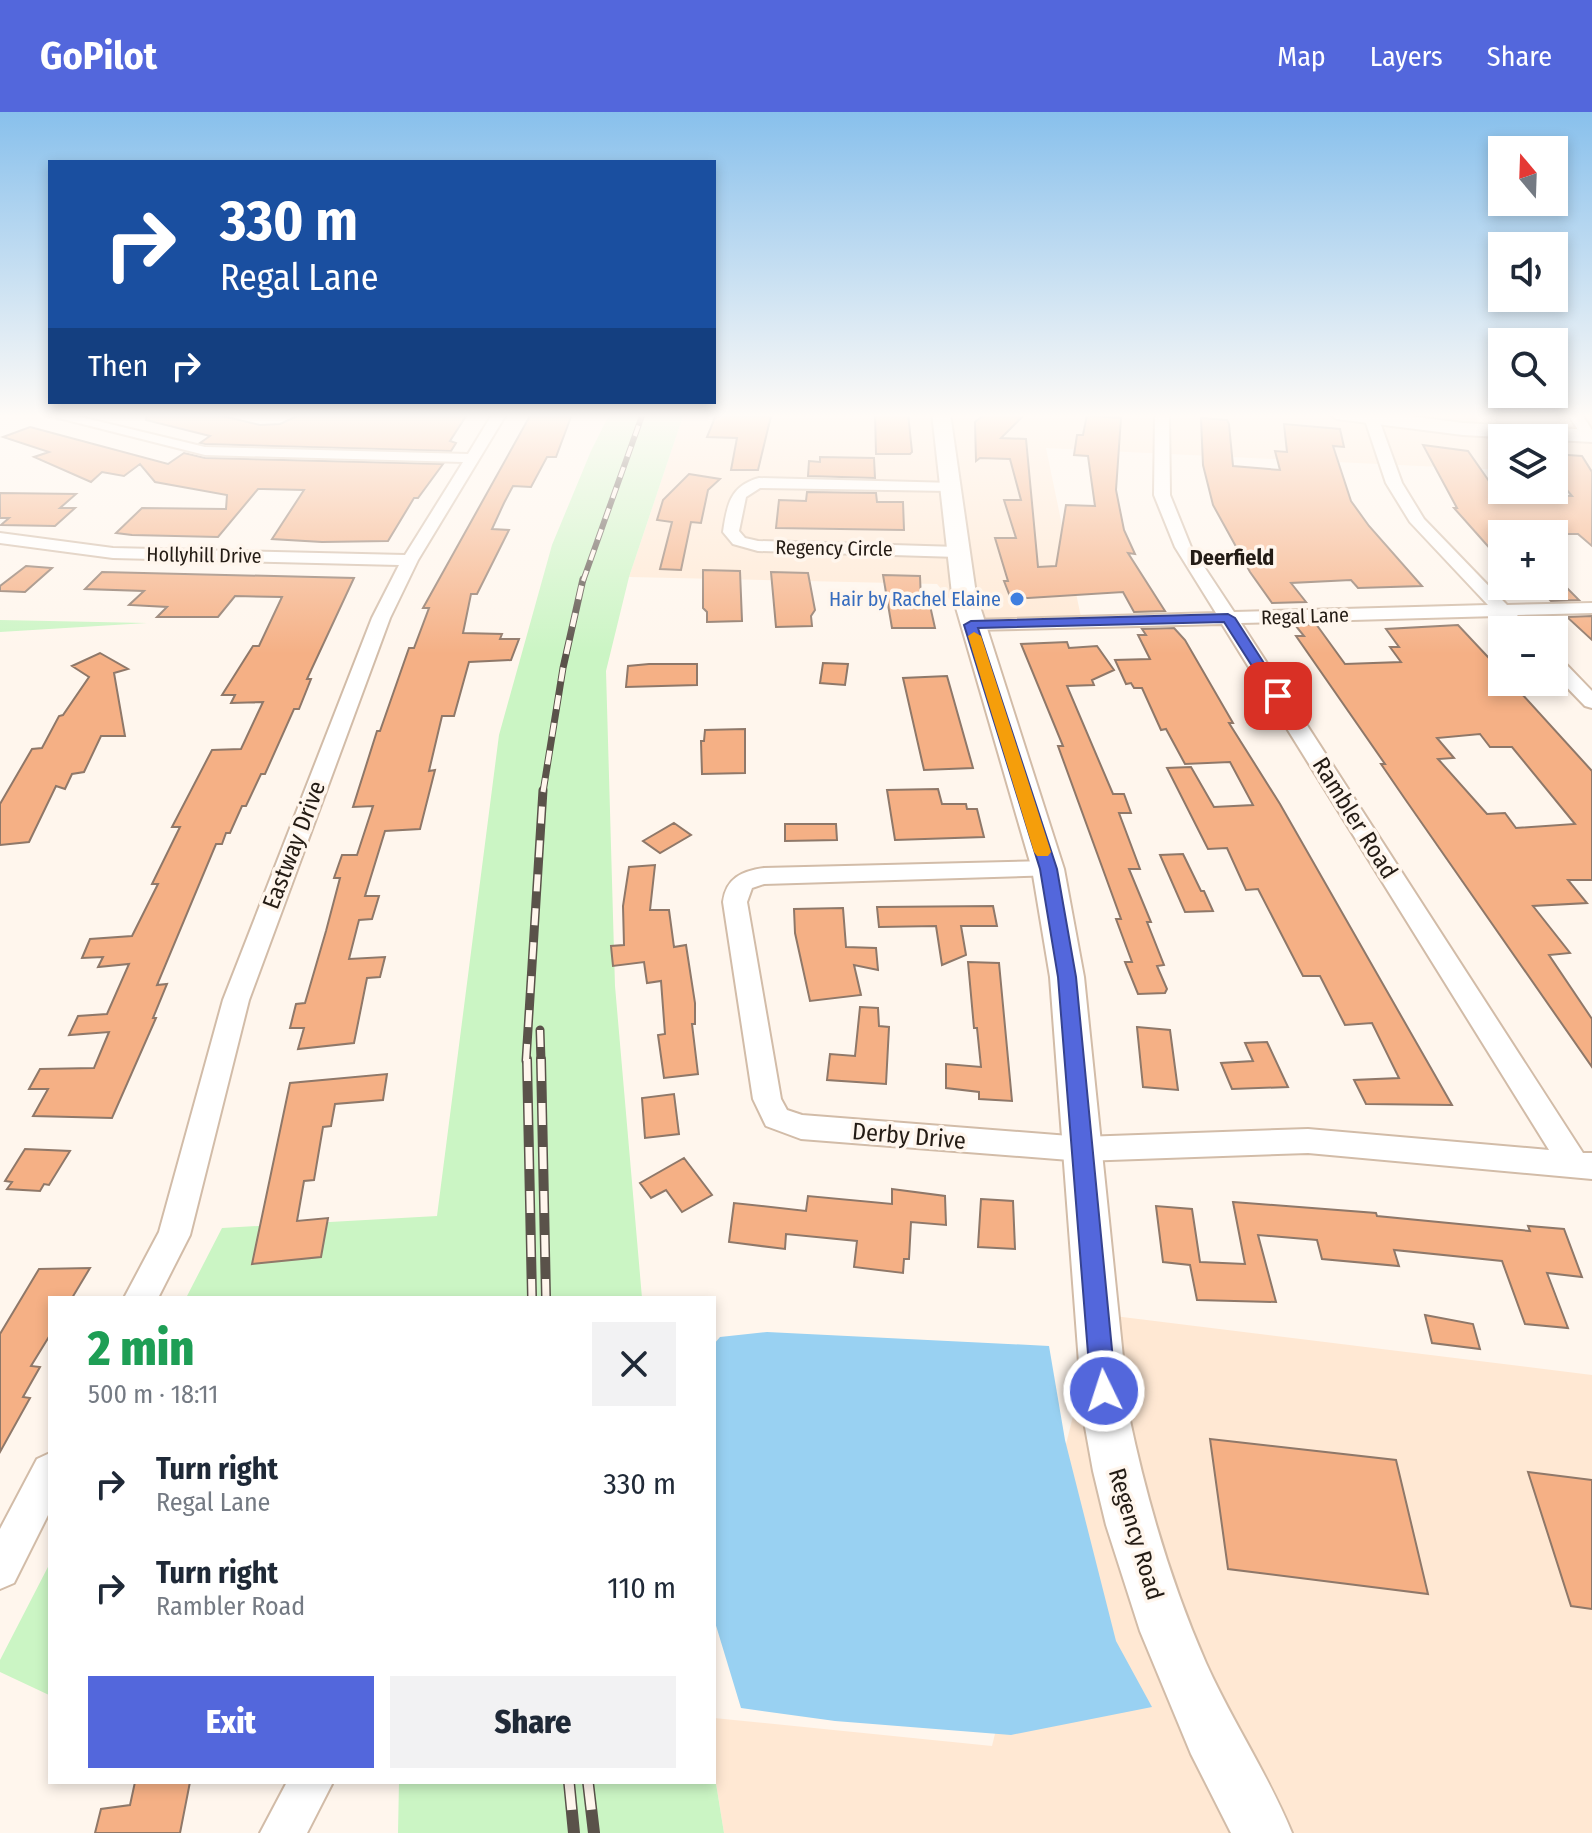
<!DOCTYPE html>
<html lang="en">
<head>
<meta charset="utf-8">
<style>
	body { margin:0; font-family:"Fira Sans Condensed",sans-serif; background:#f2f2f3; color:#1f2937; height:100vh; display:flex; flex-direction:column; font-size:30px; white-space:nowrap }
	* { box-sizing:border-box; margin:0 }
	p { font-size:26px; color:#747a83 }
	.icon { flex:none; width:44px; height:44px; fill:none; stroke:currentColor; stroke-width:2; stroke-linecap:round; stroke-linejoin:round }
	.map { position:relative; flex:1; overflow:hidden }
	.drawer { position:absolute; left:48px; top:1184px; width:668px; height:488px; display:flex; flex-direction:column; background:#fff; border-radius:0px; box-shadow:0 4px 12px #0003 }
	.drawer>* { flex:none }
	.banner { position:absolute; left:48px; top:48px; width:668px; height:244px; border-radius:0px; box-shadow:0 4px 12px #0003; background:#1a4fa0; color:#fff; overflow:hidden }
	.needle { width:52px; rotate:341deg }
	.buttons { position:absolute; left:1488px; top:24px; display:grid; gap:16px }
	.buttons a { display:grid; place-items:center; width:80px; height:80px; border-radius:0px; background:#fff; box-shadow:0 4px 12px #0003; font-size:40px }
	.pin { position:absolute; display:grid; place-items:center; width:68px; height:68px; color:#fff; margin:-34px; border-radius:16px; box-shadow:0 4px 12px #0006 }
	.me { position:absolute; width:88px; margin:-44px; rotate:356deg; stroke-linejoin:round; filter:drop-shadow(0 0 6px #0008) }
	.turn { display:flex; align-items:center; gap:28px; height:168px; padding:0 40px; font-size:36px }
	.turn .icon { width:104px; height:104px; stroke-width:2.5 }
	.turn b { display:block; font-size:56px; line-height:68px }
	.then { display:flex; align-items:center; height:76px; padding:0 40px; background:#0003; gap:16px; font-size:30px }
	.round { display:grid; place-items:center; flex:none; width:84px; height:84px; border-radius:0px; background:#f2f2f3 }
	.summary { display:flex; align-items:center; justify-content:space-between; height:136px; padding:0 40px }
	h1 { font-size:48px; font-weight:800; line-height:60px; color:#1e9e55 }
	.button { display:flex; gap:16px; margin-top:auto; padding:16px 40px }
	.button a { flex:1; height:92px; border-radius:0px; background:#5367dc; color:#fff; font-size:32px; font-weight:800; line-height:92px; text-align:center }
	.button a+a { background:#f2f2f3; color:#1f2937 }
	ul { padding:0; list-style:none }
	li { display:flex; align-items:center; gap:24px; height:104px; padding:0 40px }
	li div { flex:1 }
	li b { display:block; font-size:30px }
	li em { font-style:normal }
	header { display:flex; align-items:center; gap:48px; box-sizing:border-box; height:112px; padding:0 40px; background:#5367dc; color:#fff }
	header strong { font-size:38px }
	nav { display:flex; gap:44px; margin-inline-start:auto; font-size:28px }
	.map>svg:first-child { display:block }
</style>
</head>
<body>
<header>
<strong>GoPilot</strong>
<nav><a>Map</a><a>Layers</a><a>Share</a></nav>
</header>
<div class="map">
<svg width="1592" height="1721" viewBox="0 0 1592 1721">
	<rect width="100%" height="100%" fill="#fff6ed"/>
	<path fill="#ffe8d3" d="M 684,301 L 1592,301 L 1592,363 L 1554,361 L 1554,326 L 1502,326 L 1502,358 L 1046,336 L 1082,510 L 971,513 L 937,472 L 629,465 Z
		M 1098,1202 L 1592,1263 L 1592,1721 L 724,1721 L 714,1659 L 714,1606 L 992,1634 Z"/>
	<path fill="#cbf5c4" d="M 610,301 L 684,301 L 629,465 L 606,559 L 615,874 L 642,1186 L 186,1186 L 222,1116 L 437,1104 L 499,623 L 552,433 L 591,339 Z
		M 0,508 L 147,511 L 0,520 Z
		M 50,1451 L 50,1583 L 49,1583 L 0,1560 L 0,1548 Z
		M 714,1659 L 724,1721 L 398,1721 L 399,1670 L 714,1670 Z"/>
	<path fill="#99d1f2" d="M 767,1220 L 1049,1234 L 1065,1328 L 1116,1529 L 1152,1595 L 1011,1623 L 835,1609 L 741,1596 L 714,1507 L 714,1232 L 720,1225 Z"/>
	<path fill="#f5b085" stroke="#8f7869" stroke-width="2" fill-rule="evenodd" d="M 147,301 L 210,301 L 260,313 L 280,312 L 304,301 L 468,301 L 450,329 L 456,331 L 451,339 L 205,332 L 200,331 L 210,324 L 146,308 Z
		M 875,301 L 908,301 L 912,340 L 910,342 L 876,342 Z
		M 986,301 L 1026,301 L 1001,326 L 1026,327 L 1038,455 L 1056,454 L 1066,393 L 1095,394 L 1088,344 L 1074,343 L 1077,323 L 1083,323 L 1087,303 L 1121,306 L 1116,378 L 1124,418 L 1135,442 L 1128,441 L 1165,499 L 1134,500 L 1123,480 L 1011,487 L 1004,469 L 1008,469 L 995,426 L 1016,426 L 1004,388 L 1021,388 L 1010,347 L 980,346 L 976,349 L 975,310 Z
		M 531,302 L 572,302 L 556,345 L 547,345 L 531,375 L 513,374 L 504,391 L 492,417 L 509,418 L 477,482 L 471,482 L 463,521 L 502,522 L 500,527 L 519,527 L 511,548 L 469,550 L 454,604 L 442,604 L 429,659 L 435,658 L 420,717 L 385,719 L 365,784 L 379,784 L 372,807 L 359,808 L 349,847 L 385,845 L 380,865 L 367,866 L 354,931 L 298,937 L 304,916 L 290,916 L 296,892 L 305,891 L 326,819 L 340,766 L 334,766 L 342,743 L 357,743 L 373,694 L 353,695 L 377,619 L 380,619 L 409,536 L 414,536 L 429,496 L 423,496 Z
		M 716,303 L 771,304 L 758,358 L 731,358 L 737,326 L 707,325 Z
		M 1201,306 L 1227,308 L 1229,312 L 1233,354 L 1280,358 L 1275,339 L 1287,340 L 1284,312 L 1340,317 L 1344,335 L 1333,334 L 1351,389 L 1369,414 L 1422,474 L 1358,476 L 1351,468 L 1291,471 L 1306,490 L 1272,491 L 1250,460 L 1213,393 L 1203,353 Z
		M 30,315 L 168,352 L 184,341 L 205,346 L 443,352 L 418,386 L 414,386 L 388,429 L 322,430 L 272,427 L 304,378 L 263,377 L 258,377 L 218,425 L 132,423 L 116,421 L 142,396 L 226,397 L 227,383 L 155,370 L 140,352 L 124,364 L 102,360 L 91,370 L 34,345 L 49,340 L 3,325 Z
		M 1423,333 L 1468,339 L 1498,382 L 1572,384 L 1554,363 L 1554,342 L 1582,344 L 1592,360 L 1592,434 L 1578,422 L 1511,422 L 1502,414 L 1502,450 L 1454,396 L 1457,396 Z
		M 820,345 L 874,346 L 875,366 L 808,364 L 809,349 L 820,350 Z
		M 689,362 L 720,367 L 708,378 L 701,411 L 691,410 L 681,458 L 660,457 L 672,410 L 657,408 L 663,388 Z
		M 807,380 L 876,381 L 877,390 L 903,390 L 904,418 L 776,416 L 779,388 L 806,389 Z
		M 0,381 L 76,382 L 60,396 L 75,396 L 55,414 L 1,413 L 9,406 L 0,406 Z
		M 26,454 L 52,456 L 25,480 L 0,479 L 0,474 Z
		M 703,458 L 740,459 L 742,509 L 707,510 L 707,500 L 703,496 Z
		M 102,460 L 354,466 L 307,567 L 311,567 L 299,597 L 294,597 L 265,662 L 261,662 L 246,694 L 242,694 L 230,721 L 226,721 L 222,732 L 216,732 L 157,873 L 167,872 L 153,906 L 156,906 L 112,1006 L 33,1004 L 48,977 L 29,977 L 40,957 L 94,956 L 109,920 L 69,923 L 78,904 L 107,902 L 129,852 L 98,855 L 103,845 L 82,846 L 90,827 L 132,824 L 158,772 L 152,772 L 180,715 L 172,715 L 212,638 L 241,637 L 263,590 L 231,591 L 235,583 L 222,583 L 253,534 L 259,534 L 282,485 L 235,484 L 218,505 L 157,505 L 167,495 L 129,493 L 144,479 L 85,477 Z
		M 771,460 L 808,461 L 815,498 L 811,504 L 812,514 L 776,515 Z
		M 883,463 L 920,464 L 921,489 L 929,489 L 935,516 L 892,516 Z
		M 1536,474 L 1566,475 L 1579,488 L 1551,489 Z
		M 1592,504 L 1592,528 L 1567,505 Z
		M 1316,512 L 1345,552 L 1401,550 L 1390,535 L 1399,535 L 1386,517 L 1458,513 L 1502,560 L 1502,570 L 1511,570 L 1592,659 L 1592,768 L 1568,768 L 1587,791 L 1533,794 L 1570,841 L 1549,843 L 1592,907 L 1592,955 L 1405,687 L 1381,652 L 1385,652 L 1296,524 L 1304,524 L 1295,513 ZM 1480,622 L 1490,635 L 1512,635 L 1575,712 L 1516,716 L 1505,701 L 1487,702 L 1438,647 L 1454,646 L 1437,626 Z
		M 1174,516 L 1185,528 L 1233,611 L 1229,611 L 1280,692 L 1452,993 L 1366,992 L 1354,968 L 1399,966 L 1372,911 L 1345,913 L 1320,864 L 1303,864 L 1258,777 L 1246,778 L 1227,736 L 1208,737 L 1167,656 L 1191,655 L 1214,695 L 1253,693 L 1230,650 L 1185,652 L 1166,617 L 1161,618 L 1142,576 L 1134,576 L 1131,571 L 1126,572 L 1115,548 L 1150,547 L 1138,523 L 1146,523 L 1142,517 Z
		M 1067,530 L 1069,536 L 1097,534 L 1114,558 L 1092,568 L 1094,573 L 1067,574 L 1113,682 L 1124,682 L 1131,701 L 1119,701 L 1140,757 L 1129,757 L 1151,810 L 1147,810 L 1164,853 L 1157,854 L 1167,877 L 1165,881 L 1138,882 L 1125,850 L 1132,850 L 1116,807 L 1121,807 L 1058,634 L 1063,634 L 1021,532 Z
		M 100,541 L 128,557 L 114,561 L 125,624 L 101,624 L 84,660 L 72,662 L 65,677 L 56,674 L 29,730 L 0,733 L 0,692 L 32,637 L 42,636 L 59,604 L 63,603 L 89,565 L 72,554 Z
		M 823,551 L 848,552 L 845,573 L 820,571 Z
		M 649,552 L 697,552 L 697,573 L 626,575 L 628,554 Z
		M 947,564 L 973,656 L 924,658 L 903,566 Z
		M 745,617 L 745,661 L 702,662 L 701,629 L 704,629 L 705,618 Z
		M 938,677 L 942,692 L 966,692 L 967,697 L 977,697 L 984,725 L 895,728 L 887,678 Z
		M 674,711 L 691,723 L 660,741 L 643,729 Z
		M 785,712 L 836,712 L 837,728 L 785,729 Z
		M 1183,742 L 1201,779 L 1204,779 L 1213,799 L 1185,800 L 1160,743 Z
		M 655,753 L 650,798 L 669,798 L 674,835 L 686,833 L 695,891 L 695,912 L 692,912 L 698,962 L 664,966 L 658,923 L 665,922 L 661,869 L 647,871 L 644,850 L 613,854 L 611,834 L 624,833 L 623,794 L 629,755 Z
		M 993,794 L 997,814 L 961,814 L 966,843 L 942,853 L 936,814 L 879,815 L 877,795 Z
		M 843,796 L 846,835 L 876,836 L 878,858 L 854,853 L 861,883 L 810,889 L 795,821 L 794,797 Z
		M 968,850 L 999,851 L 1012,989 L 979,987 L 979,980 L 946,976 L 946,952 L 981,955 L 977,916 L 974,916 Z
		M 860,895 L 878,896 L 879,914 L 889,915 L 886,972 L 827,968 L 830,942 L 855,944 Z
		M 1137,915 L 1170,918 L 1178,978 L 1143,975 Z
		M 1267,930 L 1288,975 L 1232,977 L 1221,951 L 1253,949 L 1245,931 Z
		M 387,962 L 383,988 L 335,992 L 331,1014 L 323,1015 L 314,1068 L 304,1069 L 297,1109 L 328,1106 L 321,1145 L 252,1152 L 290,971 Z
		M 674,982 L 679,1022 L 645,1026 L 642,986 Z
		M 25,1037 L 70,1039 L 49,1073 L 44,1072 L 40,1079 L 7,1077 L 12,1070 L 5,1069 Z
		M 684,1046 L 712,1083 L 682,1100 L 666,1078 L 651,1086 L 640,1071 Z
		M 892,1077 L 945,1084 L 946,1113 L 911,1110 L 909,1147 L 904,1147 L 903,1161 L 854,1155 L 857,1129 L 786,1122 L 785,1137 L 729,1130 L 734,1091 L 806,1099 L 808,1084 L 892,1092 Z
		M 981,1087 L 1013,1089 L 1015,1137 L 978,1135 Z
		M 1233,1090 L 1376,1101 L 1377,1104 L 1530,1119 L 1528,1114 L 1564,1117 L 1582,1165 L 1547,1161 L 1568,1216 L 1525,1212 L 1502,1149 L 1394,1138 L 1399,1154 L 1322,1147 L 1317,1128 L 1258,1123 L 1276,1190 L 1197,1188 L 1190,1153 L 1163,1150 L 1156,1094 L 1192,1097 L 1200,1150 L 1245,1152 Z
		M 90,1156 L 72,1186 L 50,1186 L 50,1223 L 31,1254 L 40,1255 L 23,1285 L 30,1286 L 0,1340 L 0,1222 L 39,1157 Z
		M 1425,1203 L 1473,1212 L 1480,1237 L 1432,1231 Z
		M 1210,1327 L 1396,1348 L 1428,1482 L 1228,1457 Z
		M 1528,1360 L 1592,1368 L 1592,1497 L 1571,1494 Z
		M 135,1670 L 190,1670 L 180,1721 L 95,1721 L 101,1697 L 130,1693 Z"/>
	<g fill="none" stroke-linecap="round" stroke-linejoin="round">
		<defs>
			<path id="minor" d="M 39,301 L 64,301 L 205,335 L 468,342 L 493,301 L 507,301 L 418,448 L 390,506 L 249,888 L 190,1123 L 158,1186 L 124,1186 L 159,1120 L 223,888 L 372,506 L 399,453 L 113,446 L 0,431 L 0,421 L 113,436 L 405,443 L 463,350 L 205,343 Z
				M 1155,301 L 1169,301 L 1170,383 L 1191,435 L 1234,500 L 1488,493 L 1410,410 L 1386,371 L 1364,305 L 1370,301 L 1378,305 L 1402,371 L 1424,407 L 1507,493 L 1592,491 L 1592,501 L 1517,503 L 1530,518 L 1511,518 L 1498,504 L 1241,511 L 1583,1041 L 1592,1041 L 1592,1067 L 1308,1041 L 1082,1049 L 801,1027 L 766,1014 L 753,987 L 723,790 C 726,766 742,759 764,756 L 1048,749 L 1056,751 L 1060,757 L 1056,763 L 764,772 L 752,776 L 747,790 L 781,987 L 787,998 L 802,1003 L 1082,1025 L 1308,1017 L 1549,1038 L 1222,512 L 971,518 L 962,513 L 971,508 L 1216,501 L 1175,435 L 1154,383 Z
				M 1567,301 L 1581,301 L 1592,318 L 1592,327 L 1584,327 Z
				M 759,366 L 955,371 L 958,374 L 950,379 L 760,376 L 746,385 L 739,419 L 745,426 L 758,429 L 958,435 L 966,440 L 958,445 L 758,439 L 733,432 L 723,420 C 727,393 730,374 759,366 Z
				M 1554,545 L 1561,547 L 1592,579 L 1592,596 L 1585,594 L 1554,562 Z
				M 50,1341 L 50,1399 L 14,1471 L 0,1477 L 0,1417 L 37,1347 Z
				M 287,1670 L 332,1672 L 307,1721 L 260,1721 Z"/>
			<path id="tertiary" d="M 932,301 L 950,301 L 976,482 L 1064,757 L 1084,865 L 1129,1304 C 1147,1389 1171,1471 1206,1551 C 1232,1609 1268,1662 1292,1721 L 1231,1721 L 1191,1642 L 1140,1519 L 1106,1413 L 1093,1359 L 1083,1304 L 1050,865 L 1032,757 L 952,482 Z"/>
			<path id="secondary" d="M 1327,301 L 1386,301 L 1463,311 L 1592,318 L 1592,330 L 1463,323 L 1337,307 Z"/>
		</defs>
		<use href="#minor" stroke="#d2bca8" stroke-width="4"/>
		<use href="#tertiary" stroke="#d2bca8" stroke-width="4"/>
		<use href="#secondary" stroke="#d2bca8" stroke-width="4"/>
		<use href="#minor" fill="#fff" fill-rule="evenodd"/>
		<use href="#tertiary" fill="#fff" fill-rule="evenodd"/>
		<use href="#secondary" fill="#fff" fill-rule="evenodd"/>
		<defs>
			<path id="rail-far4" d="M 583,469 L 643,301"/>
			<path id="rail-far3" d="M 543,680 L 563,556 L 583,467"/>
			<path id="rail-far2" d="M 540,918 L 541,949
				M 526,949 L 543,678"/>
			<path id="rail-far1" d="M 527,947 L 532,1186
				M 541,947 L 546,1186"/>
			<path id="rail" d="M 569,1670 L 574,1721
				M 588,1670 L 594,1721"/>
		</defs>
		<use href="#rail-far4" stroke="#5a524a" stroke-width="6"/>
		<use href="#rail-far3" stroke="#5a524a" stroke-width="7"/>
		<use href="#rail-far2" stroke="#5a524a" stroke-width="9"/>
		<use href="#rail-far1" stroke="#5a524a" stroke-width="10"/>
		<use href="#rail" stroke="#5a524a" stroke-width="12"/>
		<use href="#rail-far4" stroke="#fff6ed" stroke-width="4" stroke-dasharray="11" stroke-linecap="butt"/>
		<use href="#rail-far3" stroke="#fff6ed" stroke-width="5" stroke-dasharray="14" stroke-linecap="butt"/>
		<use href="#rail-far2" stroke="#fff6ed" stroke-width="6" stroke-dasharray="17" stroke-linecap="butt"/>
		<use href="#rail-far1" stroke="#fff6ed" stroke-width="7" stroke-dasharray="22" stroke-linecap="butt"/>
		<use href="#rail" stroke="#fff6ed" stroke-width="9" stroke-dasharray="28" stroke-linecap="butt"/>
	</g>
	<linearGradient id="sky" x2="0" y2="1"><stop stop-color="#88c0ec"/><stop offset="0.56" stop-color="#fffbf7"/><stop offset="1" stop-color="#fffbf7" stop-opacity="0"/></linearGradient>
	<rect width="1592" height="542" fill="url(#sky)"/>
	<path fill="#5367dc" stroke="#36438f" stroke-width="2" d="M 1228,502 L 1235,506 L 1285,584 L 1283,587 L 1273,587 L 1224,510 L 978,516 L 1057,757 L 1076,865 L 1116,1279 L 1113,1287 L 1104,1291 L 1095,1287 L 1091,1279 L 1058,865 L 1040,757 L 964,513 L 971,509 Z"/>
	<path fill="#f59e0b" d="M 974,520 L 981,524 L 1051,740 L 1048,744 L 1037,744 L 1034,740 L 968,524 Z"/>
	<circle fill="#3f7fe0" stroke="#fff6ed" stroke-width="3" cx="1017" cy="487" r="8"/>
	<g text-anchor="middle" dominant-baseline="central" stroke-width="7" stroke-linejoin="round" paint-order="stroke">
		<g font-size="20" fill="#241c15" stroke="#fff6ed">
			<text transform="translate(834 436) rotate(1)">Regency Circle</text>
			<text transform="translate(204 443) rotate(1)">Hollyhill Drive</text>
			<text transform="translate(1305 504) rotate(-2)">Regal Lane</text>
		</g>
		<g font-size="20" fill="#366cbe" stroke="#fff6ed" text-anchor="end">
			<text x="1001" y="487">Hair by Rachel Elaine</text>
		</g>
		<g font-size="22" font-weight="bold" fill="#241c15" stroke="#fff6ed">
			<text x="1232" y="445">Deerfield</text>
		</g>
		<g font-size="24" fill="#241c15" stroke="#fff6ed">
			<text transform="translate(1355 706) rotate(58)">Rambler Road</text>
			<text transform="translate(294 733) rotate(-69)">Eastway Drive</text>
			<text transform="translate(909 1024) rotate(5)">Derby Drive</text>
			<text transform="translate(1136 1422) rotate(73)">Regency Road</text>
		</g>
	</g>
</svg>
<div class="buttons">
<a><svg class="needle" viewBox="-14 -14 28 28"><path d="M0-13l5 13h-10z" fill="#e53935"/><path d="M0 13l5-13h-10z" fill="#747a83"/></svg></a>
<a><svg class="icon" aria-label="sound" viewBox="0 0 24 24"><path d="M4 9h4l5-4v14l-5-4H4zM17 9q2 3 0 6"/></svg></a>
<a><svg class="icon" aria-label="search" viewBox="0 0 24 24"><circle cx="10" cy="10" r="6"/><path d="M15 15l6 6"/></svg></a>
<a><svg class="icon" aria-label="layers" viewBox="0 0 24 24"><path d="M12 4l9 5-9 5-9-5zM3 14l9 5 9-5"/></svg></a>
<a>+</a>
<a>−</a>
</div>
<div class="pin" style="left:1278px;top:584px;background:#d93025"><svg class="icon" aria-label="arrive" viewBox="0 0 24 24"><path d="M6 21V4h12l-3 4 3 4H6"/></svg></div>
<svg class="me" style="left:1104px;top:1279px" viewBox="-20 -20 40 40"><circle r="17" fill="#5367dc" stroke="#fff" stroke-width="3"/><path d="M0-11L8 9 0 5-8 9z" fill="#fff"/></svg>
<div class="banner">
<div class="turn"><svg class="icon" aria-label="right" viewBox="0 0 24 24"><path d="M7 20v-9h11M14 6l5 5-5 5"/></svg><div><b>330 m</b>Regal Lane</div></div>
<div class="then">Then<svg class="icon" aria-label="right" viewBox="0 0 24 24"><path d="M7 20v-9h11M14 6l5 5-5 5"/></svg></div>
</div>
<section class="drawer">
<div class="summary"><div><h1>2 min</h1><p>500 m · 18:11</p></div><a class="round"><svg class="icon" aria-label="close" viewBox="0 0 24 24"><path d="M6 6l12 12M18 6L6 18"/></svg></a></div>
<ul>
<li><svg class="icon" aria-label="right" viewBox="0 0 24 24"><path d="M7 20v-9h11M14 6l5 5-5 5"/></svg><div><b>Turn right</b><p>Regal Lane</p></div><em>330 m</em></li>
<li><svg class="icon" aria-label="right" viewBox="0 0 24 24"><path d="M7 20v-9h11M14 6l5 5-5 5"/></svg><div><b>Turn right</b><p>Rambler Road</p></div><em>110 m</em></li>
</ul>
<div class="button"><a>Exit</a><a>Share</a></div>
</section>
</div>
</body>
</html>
